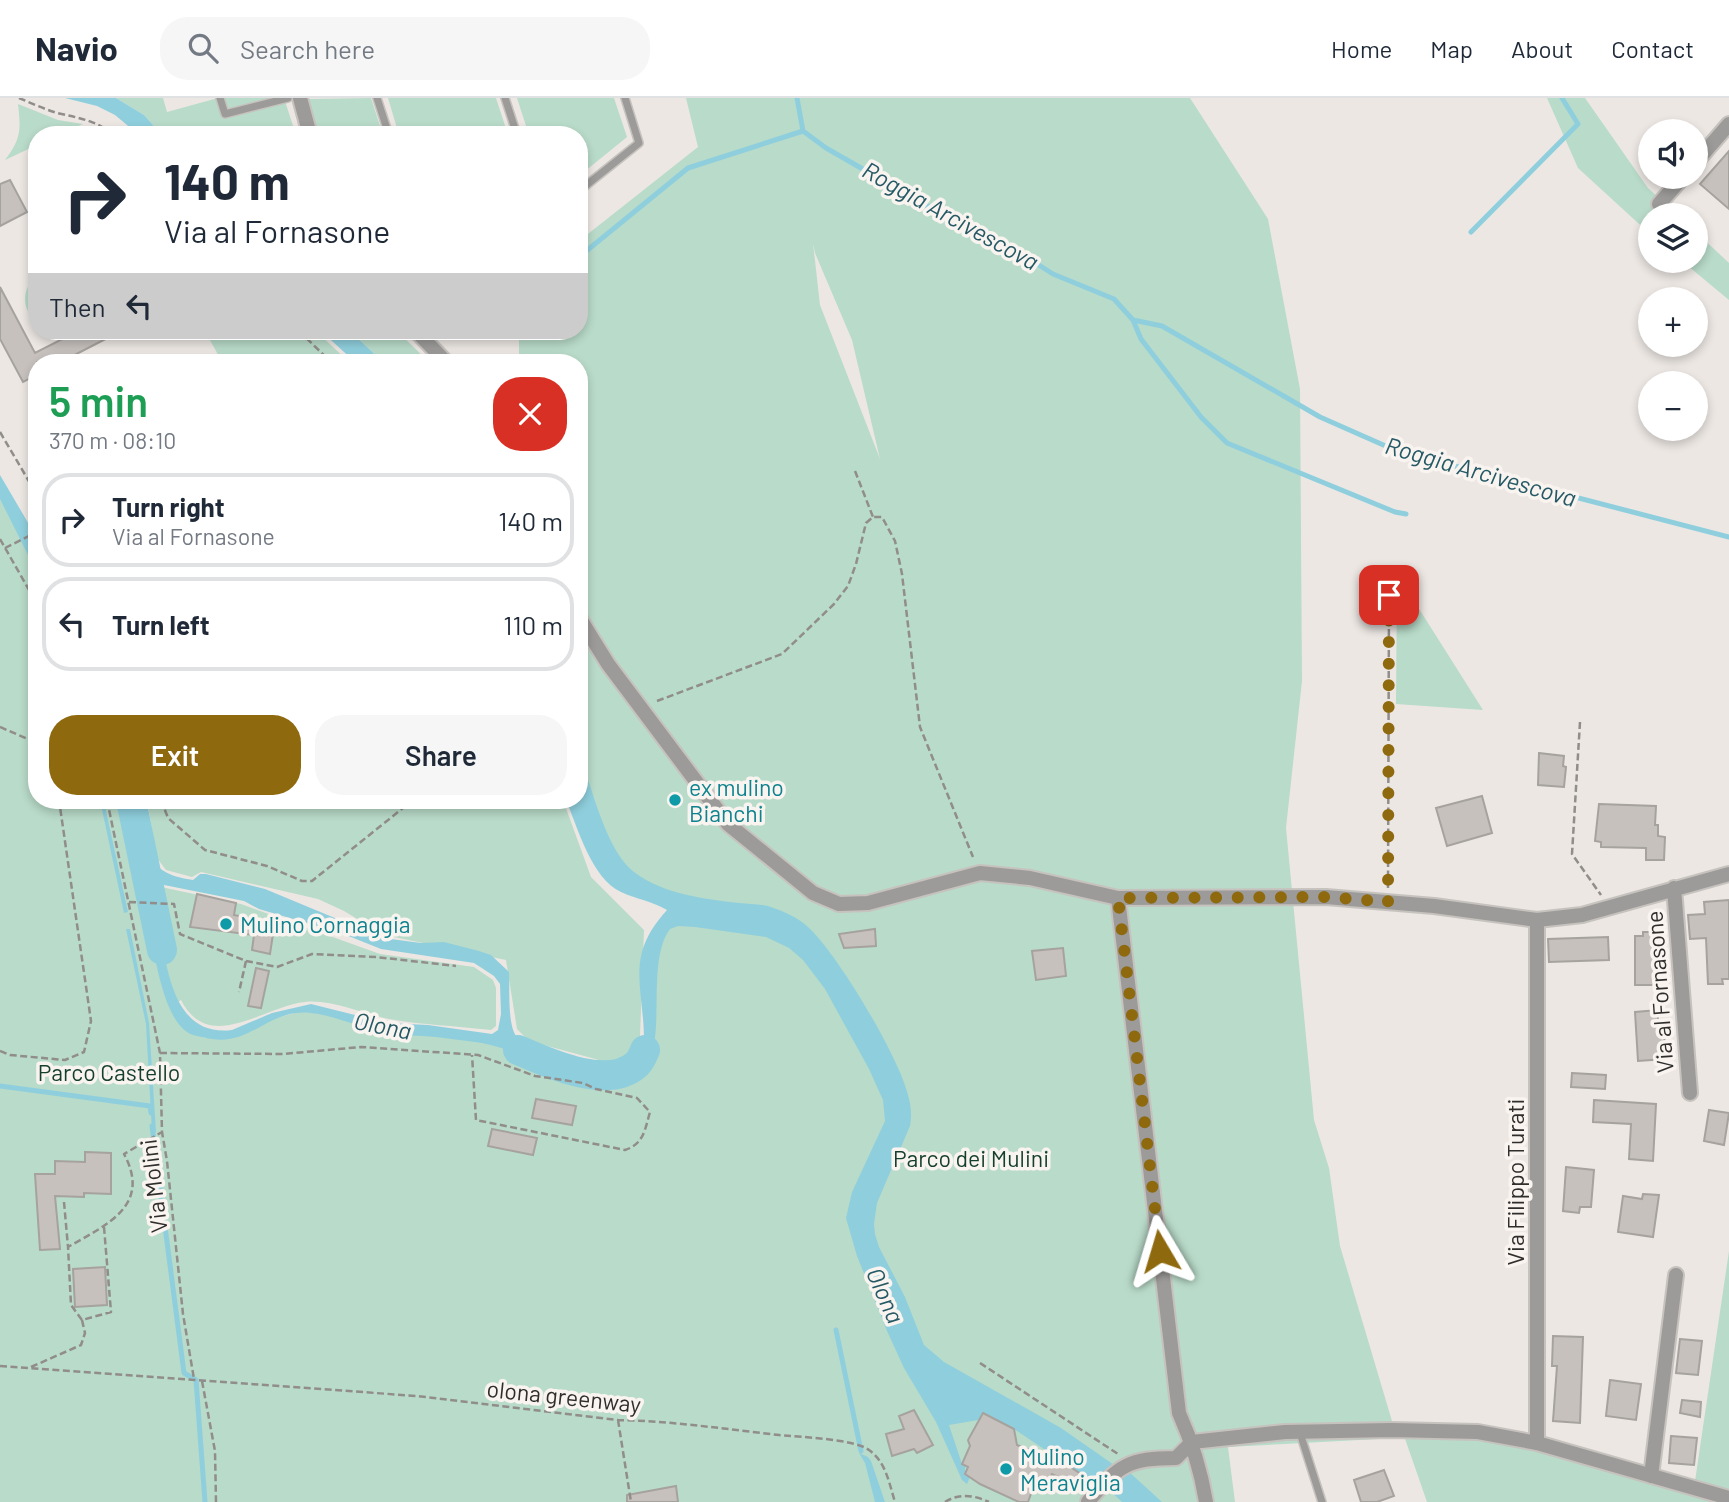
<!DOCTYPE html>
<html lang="en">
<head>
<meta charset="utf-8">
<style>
	body { margin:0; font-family:Barlow,sans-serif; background:#f6f6f7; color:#1f2937; height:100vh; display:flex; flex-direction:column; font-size:26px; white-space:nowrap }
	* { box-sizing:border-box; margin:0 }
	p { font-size:23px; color:#747a83 }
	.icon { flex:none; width:38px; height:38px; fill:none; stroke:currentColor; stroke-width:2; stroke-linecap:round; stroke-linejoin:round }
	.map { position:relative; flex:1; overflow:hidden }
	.sheet { position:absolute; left:28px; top:256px; width:560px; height:455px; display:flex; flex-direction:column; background:#fff; border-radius:28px; box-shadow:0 4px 10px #0003 }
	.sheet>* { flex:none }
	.hud { position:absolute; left:28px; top:28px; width:560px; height:214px; border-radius:28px; box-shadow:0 4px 10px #0003; background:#fff; color:#1f2937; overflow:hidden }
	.controls { position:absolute; left:1638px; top:21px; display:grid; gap:14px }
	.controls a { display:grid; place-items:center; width:70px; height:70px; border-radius:50%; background:#fff; box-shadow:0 4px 10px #0003; font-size:35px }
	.pin { position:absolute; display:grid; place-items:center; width:60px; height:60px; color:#fff; margin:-30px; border-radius:14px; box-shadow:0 4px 10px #0006 }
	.me { position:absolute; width:77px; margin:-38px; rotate:353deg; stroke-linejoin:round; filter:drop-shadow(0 0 5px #0008) }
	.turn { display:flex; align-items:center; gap:24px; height:147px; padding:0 21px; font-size:32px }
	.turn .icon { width:91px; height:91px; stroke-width:2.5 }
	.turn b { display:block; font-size:49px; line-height:60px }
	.then { display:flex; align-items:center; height:66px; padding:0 21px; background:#0003; gap:14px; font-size:26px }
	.round { display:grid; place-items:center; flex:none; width:74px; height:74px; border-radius:28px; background:#f6f6f7 }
	.summary { display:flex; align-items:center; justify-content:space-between; height:119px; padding:0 21px }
	h1 { font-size:42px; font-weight:600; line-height:52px; color:#1e9e55 }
	.action { display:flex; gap:14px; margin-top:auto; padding:14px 21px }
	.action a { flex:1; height:80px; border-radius:28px; background:#8e690d; color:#fff; font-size:28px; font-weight:600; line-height:80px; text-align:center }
	.action a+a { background:#f6f6f7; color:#1f2937 }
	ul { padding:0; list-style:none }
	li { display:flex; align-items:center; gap:21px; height:94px; margin:0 14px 10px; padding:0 7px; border:4px solid #e0e1e3; border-radius:28px }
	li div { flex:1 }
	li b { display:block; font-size:26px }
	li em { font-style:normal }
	header { display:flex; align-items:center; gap:42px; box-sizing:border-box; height:98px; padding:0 35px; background:#fff; border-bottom:2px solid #e0e1e3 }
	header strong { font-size:33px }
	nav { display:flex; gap:38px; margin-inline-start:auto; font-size:24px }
	.search { width:490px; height:63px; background:#f6f6f7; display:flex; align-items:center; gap:18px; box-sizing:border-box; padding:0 24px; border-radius:28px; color:#747a83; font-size:26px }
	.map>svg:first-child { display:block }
</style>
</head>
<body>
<header>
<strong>Navio</strong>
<div class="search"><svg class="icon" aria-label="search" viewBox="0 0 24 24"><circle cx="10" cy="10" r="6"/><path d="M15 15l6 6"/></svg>Search here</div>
<nav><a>Home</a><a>Map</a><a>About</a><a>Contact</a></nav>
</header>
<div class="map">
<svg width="1729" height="1404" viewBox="0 0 1729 1404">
	<rect width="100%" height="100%" fill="#ece7e3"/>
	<path fill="#b9dbc9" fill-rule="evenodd" d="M 116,0 L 163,0 L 167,14 L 218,0 L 284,0 L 296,37 L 162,37 L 144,17 Z
		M 371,0 L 383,37 L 318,37 L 309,1 Z
		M 388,0 L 496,0 L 508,37 L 399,37 Z
		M 517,0 L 614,0 L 627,39 L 579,78 L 579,37 L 529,37 Z
		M 686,0 L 1190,0 L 1268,121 L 1300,291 L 1302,583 L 1286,730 L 1314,1022 L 1329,1070 L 1340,1148 L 1397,1340 L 1228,1349 L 1235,1404 L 0,1404 L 0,382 L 37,457 L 37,702 L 132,702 L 150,760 L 156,792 L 161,789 L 241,806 L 380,856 L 474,869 L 493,882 L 496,890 L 496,928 L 491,932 C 457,928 422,927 389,921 C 364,916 330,901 305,904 C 264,908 209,957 181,902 L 170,909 L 183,927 L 205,940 L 309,911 L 343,920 L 511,939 L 559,962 L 593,970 L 631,964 L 645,949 L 652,849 L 673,812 L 588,751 L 579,702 L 579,264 L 519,264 L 519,233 L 579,233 L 579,143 L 698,49 ZM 813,145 L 815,155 L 852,242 L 880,361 L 820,207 Z
		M 1547,0 L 1585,0 L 1648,90 L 1677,117 L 1650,117 L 1650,136 L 1578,70 Z
		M 18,6 L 58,22 L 83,26 L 59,37 L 37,37 L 37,47 L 5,62 C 21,41 21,32 18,6 Z
		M 1696,134 L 1729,165 L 1729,202 L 1682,163 L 1696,163 Z
		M 37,177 L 37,223 C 20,211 22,190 37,177 Z
		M 205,233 L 316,233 L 349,264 L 222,264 Z
		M 350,233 L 397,233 L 429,264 L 383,264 Z
		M 1397,476 L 1483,612 L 1396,606 Z
		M 147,702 L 563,702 L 591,779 L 644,832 L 640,938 L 633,957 L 610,965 L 529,943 L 517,931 L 506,862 L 384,837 L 344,813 L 318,801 L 201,774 L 192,779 L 166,772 L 157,760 Z
		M 1729,1153 L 1729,1404 L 1427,1404 L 1402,1332 L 1478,1334 L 1694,1390 Z"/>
	<path fill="#8fcfdd" d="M 65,0 L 116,0 L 144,17 L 162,37 L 139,37 L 115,17 L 97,8 Z
		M 321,233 L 350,233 L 383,264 L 355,264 Z
		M 0,377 L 37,440 L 37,475 L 0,401 Z
		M 579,654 C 592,689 605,751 634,774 C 663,796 704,801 739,805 C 750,806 761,806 771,809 C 783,813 799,820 808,829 C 837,855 899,959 908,997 C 911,1007 912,1018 910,1028 L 877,1105 L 874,1126 L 875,1136 L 879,1149 L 905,1199 L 924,1247 L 944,1264 L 1061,1330 L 1117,1369 L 1128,1373 L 1162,1404 L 1122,1404 L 1100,1383 L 1093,1384 L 1014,1331 L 989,1318 L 984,1321 L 949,1327 L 962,1366 L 965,1367 L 965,1376 L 970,1379 L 967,1386 L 962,1382 L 936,1324 L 904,1270 L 887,1233 L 857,1158 L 846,1120 L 852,1094 L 885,1023 L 883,1002 L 869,971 L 825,891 L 803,862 L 789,850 L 766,839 L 695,829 L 678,828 L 670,831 C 644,866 670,949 641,974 C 626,987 557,969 538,964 C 524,960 512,953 498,949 C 479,943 456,942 436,939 C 418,937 400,939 383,935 C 358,929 320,911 296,915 C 260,920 245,951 202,939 C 197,938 191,937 187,934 C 161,917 153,845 147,816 L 157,814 C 166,858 168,940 232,932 L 272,915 L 311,906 L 363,919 L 368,917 L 372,921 L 388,925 L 428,927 L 492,936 L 498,932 L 501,916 L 500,886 L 494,878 L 474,865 L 381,851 L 341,835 L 259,811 L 244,803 L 159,786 L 156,786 L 156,790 L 145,790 L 128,702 L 141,702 L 153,761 C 159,775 178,780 193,782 L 200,776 L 206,776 L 265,791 L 383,840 L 421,845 L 444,844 L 479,853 L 491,857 L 509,874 C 510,890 507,924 516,938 C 528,954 611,974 628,965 C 636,960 641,952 644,943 C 644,888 624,859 667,812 C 652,803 636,801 621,794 C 591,780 578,730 566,702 L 579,702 Z
		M 100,702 L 104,702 L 106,713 L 128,814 L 124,815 Z
		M 126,831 L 130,831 L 149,925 L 156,1034 L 152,1034 L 146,926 Z
		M 859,1355 L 868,1359 L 871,1363 L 885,1404 L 875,1404 L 865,1365 Z"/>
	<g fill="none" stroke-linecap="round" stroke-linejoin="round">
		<path stroke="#8fcfdd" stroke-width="5" d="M 797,0 L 803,33
			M 1471,134 L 1578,26 L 1562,0
			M 579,159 L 688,70 L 803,33 L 826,50 L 987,142 L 1023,157 L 1053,176 L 1114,201 L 1133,222 L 1141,241 L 1201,319 L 1227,345 L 1395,414 L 1406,416
			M 1133,222 L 1162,228 L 1320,319 L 1397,353 L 1729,439
			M 0,988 L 150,1008 L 151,1015
			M 152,1028 L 184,1275 L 196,1282 L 205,1404
			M 836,1232 L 861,1353"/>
		<path stroke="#8fcfdd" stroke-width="30" d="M 131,702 L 162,852
			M 518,952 C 548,965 608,993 637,966 C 640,963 643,957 645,952"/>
	</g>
	<path fill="#c6c1bd" stroke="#a6a29e" stroke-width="2" d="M 1729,53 L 1729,111 L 1700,86 Z
		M 10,82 L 27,114 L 0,128 L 0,86 Z
		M 0,189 L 35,255 L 78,233 L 121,233 L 61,264 L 37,264 L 37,277 L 23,284 L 0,241 Z
		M 1539,655 L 1564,658 L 1563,668 L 1566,669 L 1564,689 L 1538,687 Z
		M 1482,698 L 1492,735 L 1447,748 L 1436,710 Z
		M 1599,706 L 1656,708 L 1655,727 L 1658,727 L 1658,738 L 1665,739 L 1664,762 L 1646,762 L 1646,750 L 1601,749 L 1601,744 L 1595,743 Z
		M 197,796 L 236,805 L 234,817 L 263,823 L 261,833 L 273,836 L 270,856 L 252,852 L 254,837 L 190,829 Z
		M 1729,802 L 1729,881 L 1722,881 L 1723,886 L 1708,886 L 1706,840 L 1690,841 L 1688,817 L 1705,816 L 1704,804 Z
		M 875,831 L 876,848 L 844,850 L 839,836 Z
		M 1643,834 L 1657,834 L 1657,887 L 1635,887 L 1635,838 L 1643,838 Z
		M 1608,839 L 1609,862 L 1549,864 L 1548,841 Z
		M 1063,850 L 1066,878 L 1036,882 L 1032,853 Z
		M 256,870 L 269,873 L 261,910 L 248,908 Z
		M 1658,912 L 1658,923 L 1663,923 L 1666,961 L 1638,963 L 1635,914 Z
		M 1572,975 L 1606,977 L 1605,991 L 1571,989 Z
		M 536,1001 L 576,1008 L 572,1027 L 532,1020 Z
		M 1594,1002 L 1656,1006 L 1653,1063 L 1629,1061 L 1631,1026 L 1593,1024 Z
		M 1709,1012 L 1729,1015 L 1724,1047 L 1704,1043 Z
		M 492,1031 L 537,1040 L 533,1057 L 488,1048 Z
		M 85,1054 L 111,1055 L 111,1096 L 84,1095 L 84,1099 L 55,1098 L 60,1151 L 40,1152 L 35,1076 L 55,1076 L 55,1063 L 85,1064 Z
		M 1566,1069 L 1594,1072 L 1591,1109 L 1580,1109 L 1579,1115 L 1563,1113 Z
		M 1643,1096 L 1659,1097 L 1653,1139 L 1618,1134 L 1623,1098 L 1642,1101 Z
		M 105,1169 L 107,1207 L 75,1209 L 73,1171 Z
		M 1553,1238 L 1583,1239 L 1580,1325 L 1553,1323 L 1557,1268 L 1552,1268 Z
		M 1680,1241 L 1702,1243 L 1698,1277 L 1676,1275 Z
		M 1610,1282 L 1641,1286 L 1636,1322 L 1606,1318 Z
		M 1682,1302 L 1701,1304 L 1700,1319 L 1680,1315 Z
		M 914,1312 L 933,1347 L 917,1355 L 914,1351 L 892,1358 L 886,1336 L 904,1331 L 899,1318 Z
		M 983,1315 L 1014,1331 L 1017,1347 L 1049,1359 L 1052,1357 L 1093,1384 L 1086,1392 L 1052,1376 L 1050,1380 L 1037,1379 L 1028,1404 L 1019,1404 L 980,1386 L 965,1376 L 968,1369 L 962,1366 L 970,1348 L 968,1342 Z
		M 1671,1338 L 1697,1340 L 1694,1367 L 1669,1365 Z
		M 1384,1372 L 1394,1398 L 1377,1404 L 1361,1404 L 1354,1382 Z
		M 676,1388 L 678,1404 L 627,1404 L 627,1397 Z"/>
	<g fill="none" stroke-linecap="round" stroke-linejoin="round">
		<defs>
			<path id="service" d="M 220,0 L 225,16 L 288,0
				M 377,0 L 389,37
				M 505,0 L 517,37
				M 579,93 L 639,45 L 625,0
				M 1300,1335 L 1322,1404"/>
			<path id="minor" d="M 300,0 L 310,37
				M 1696,64 L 1729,26
				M 1659,106 L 1683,79
				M 416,233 L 446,264
				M 579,519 L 608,566 L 728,726 L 813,795 L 839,806 L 868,805 L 980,775 L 1030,780 L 1118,800 L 1326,799 L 1434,808 L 1537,822 L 1582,817 L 1729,776
				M 1674,790 L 1690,995
				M 1118,800 L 1179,1315 C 1192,1344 1201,1373 1206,1404
				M 1192,1344 L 1285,1334 L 1392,1332 L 1478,1334 L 1537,1345 L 1729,1400
				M 1537,1345 L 1537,822
				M 1651,1378 L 1676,1177
				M 1088,1404 C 1118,1367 1129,1360 1176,1360 L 1192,1344"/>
		</defs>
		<use href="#service" stroke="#c6c2be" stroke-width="10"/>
		<use href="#minor" stroke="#c6c2be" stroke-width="18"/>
		<path stroke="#908d8a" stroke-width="2.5" stroke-dasharray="7 3.5" stroke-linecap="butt" d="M 19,0 C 31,5 44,11 57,15 C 78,20 96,22 114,37
			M 299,233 L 331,264
			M 0,334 L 37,397
			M 855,373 L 873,419
			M 0,441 L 37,506
			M 5,450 L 37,434
			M 657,603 L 782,556 L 834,506 L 848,488 L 856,466 L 866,425 L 873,419 L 882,419 L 895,443 L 902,476 L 920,629 L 973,759
			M 1580,624 L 1572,756 L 1601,797
			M 0,629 L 37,645
			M 107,702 L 160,955 L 162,1034 L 167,1063 L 183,1216 L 194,1281
			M 161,702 L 168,720 L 205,752 L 267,768 L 302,783 L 312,783 L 413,702
			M 1388,790 L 1389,497
			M 129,804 L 174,806 L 180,836 L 246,863 L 239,894
			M 246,863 L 277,869 L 312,856 L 376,859 L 456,868
			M 0,953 L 10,957 L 65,962 L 84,954 L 91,923 L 59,702
			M 160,955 L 283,956 L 361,949 L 478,957 L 535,978 L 583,985 L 596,991 L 637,1000 L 650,1014 C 645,1031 644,1046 625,1052 L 476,1022 L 472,957
			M 64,1104 L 68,1149
			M 104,1129 L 111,1214 L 82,1222 L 71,1207 L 68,1149 C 106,1127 152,1108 124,1056 L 162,1034
			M 980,1265 L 1118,1356
			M 0,1268 L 417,1298 L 618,1322 C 672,1323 725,1331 779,1337 C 799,1339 855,1341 869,1352 C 886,1364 889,1385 895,1404
			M 31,1269 L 81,1247 L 85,1235 L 82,1222
			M 202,1283 L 215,1353 L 216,1404
			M 618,1322 L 631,1404
			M 945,1404 C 959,1395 974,1397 989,1404"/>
		<use href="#service" stroke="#9c9b99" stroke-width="7"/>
		<use href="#minor" stroke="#9c9b99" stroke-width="14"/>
	</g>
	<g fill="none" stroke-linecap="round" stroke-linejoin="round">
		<path stroke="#8e690d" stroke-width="12" stroke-dasharray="0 21.6" d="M 1160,1153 L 1118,800 L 1326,799 L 1388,804 L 1389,497"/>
	</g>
	<g fill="#0f9aa8" stroke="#f9f4f0" stroke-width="2.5">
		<circle cx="675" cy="702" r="7"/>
		<circle cx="226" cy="826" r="7"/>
		<circle cx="1006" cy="1371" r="7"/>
	</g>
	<g text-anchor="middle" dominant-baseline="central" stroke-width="7" stroke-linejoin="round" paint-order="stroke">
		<g font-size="23" fill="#0d838f" stroke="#f9f4f0" text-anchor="start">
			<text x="689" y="689">ex mulino<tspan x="689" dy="26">Bianchi</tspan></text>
			<text x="240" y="826">Mulino Cornaggia</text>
			<text x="1020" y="1358">Mulino<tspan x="1020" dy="26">Meraviglia</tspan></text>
		</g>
		<g font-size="23" fill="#2f2e2c" stroke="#f9f4f0">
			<text transform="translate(1659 894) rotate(-94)">Via al Fornasone</text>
			<text transform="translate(1515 1084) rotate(-90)">Via Filippo Turati</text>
			<text transform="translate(153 1088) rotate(-97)">Via Molini</text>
			<text transform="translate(564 1298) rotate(6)">olona greenway</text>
		</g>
		<g font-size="23" fill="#143f2d" stroke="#f9f4f0">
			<text x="109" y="974">Parco Castello</text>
			<text x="971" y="1060">Parco dei Mulini</text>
		</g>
		<g font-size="24" font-style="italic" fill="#255965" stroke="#f9f4f0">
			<text transform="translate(951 117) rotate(29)">Roggia Arcivescova</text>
			<text transform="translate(1481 373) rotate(16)">Roggia Arcivescova</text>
			<text transform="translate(383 927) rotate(11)">Olona</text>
			<text transform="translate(886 1197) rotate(66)">Olona</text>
		</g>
	</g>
</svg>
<div class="controls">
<a><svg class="icon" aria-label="sound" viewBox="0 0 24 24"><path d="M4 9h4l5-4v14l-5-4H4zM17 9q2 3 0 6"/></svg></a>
<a><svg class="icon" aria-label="layers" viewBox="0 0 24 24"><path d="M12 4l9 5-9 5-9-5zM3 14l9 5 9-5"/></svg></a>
<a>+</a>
<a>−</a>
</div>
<div class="pin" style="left:1389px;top:497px;background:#d93025"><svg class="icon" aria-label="arrive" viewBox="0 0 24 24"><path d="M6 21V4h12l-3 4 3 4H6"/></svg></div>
<svg class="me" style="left:1160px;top:1153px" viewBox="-20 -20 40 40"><path d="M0-17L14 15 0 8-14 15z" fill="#8e690d" stroke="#fff" stroke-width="4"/></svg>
<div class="hud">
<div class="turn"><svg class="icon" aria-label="right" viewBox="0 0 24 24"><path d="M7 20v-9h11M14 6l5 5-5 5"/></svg><div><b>140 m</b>Via al Fornasone</div></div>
<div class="then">Then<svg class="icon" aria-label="left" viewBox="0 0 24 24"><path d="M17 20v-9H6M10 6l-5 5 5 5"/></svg></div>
</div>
<section class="sheet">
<div class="summary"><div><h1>5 min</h1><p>370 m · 08:10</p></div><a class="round" style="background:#d93025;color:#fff"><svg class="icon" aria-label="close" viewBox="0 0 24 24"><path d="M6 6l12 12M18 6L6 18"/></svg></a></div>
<ul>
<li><svg class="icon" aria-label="right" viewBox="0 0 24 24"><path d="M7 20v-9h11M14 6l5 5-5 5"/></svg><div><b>Turn right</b><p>Via al Fornasone</p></div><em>140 m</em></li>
<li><svg class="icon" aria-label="left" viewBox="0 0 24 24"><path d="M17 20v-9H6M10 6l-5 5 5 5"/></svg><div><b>Turn left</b></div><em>110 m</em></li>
</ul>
<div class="action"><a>Exit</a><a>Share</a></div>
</section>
</div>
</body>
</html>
